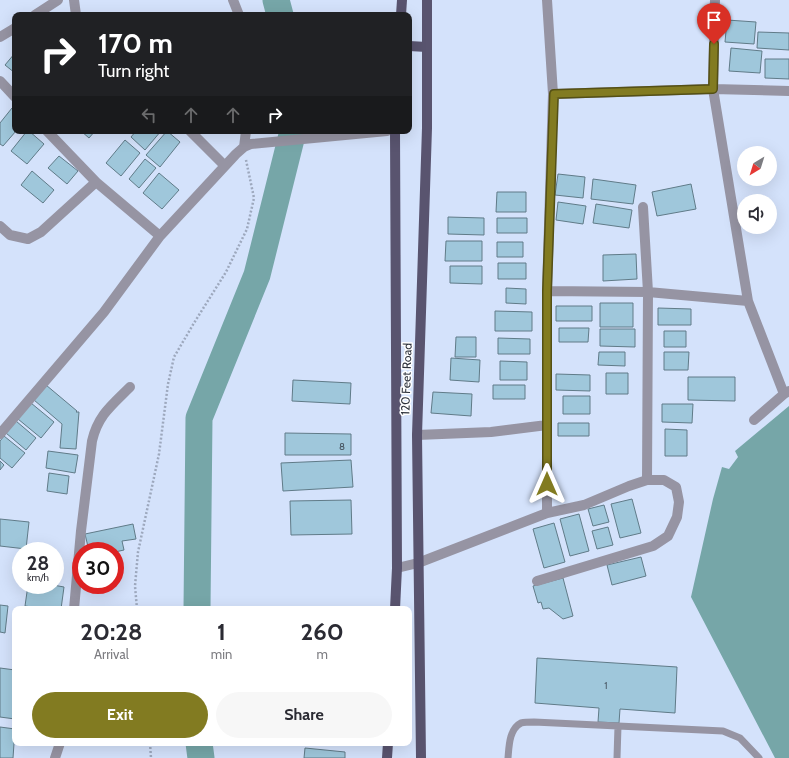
<!DOCTYPE html>
<html lang="en">
<head>
<meta charset="utf-8">
<style>
	body { margin:0; font-family:Cabin,sans-serif; background:#f7f7f7; color:#2b2b33; height:100vh; display:flex; flex-direction:column; font-size:15px; white-space:nowrap }
	* { box-sizing:border-box; margin:0 }
	p { font-size:13px; color:#7c7c81 }
	.icon { flex:none; width:22px; height:22px; fill:none; stroke:currentColor; stroke-width:2; stroke-linecap:round; stroke-linejoin:round }
	.map { position:relative; flex:1; overflow:hidden }
	.panel { position:absolute; left:12px; top:606px; width:400px; height:140px; display:flex; flex-direction:column; background:#fff; border-radius:8px; box-shadow:0 4px 16px #0002 }
	.panel>* { flex:none }
	.hud { position:absolute; left:12px; top:12px; width:400px; height:122px; border-radius:8px; box-shadow:0 4px 16px #0002; background:#202124; color:#fff; overflow:hidden }
	.needle { width:26px; rotate:218deg }
	.tools { position:absolute; left:737px; top:146px; display:grid; gap:8px }
	.tools a { display:grid; place-items:center; width:40px; height:40px; border-radius:50%; background:#fff; box-shadow:0 4px 16px #0002; font-size:20px }
	.speed { position:absolute; left:12px; top:542px; display:flex; gap:8px; font-size:20px; font-weight:700; text-align:center }
	.speed>* { display:grid; place-content:center; width:52px; height:52px; border-radius:50%; background:#fff; box-shadow:0 4px 16px #0002; line-height:1 }
	.speed small { font-size:10px; font-weight:400 }
	.speed .limit { border:6px solid #d22; background:#fff; color:#111 }
	.pin { position:absolute; display:grid; place-items:center; width:34px; height:34px; color:#fff; margin:-41px -17px; border-radius:50% 50% 50% 0; rotate:-45deg; box-shadow:0 0 4px #0007 }
	.pin .icon { rotate:45deg }
	.me { position:absolute; width:44px; margin:-22px; rotate:0deg; stroke-linejoin:round; filter:drop-shadow(0 0 3px #0008) }
	.turn { display:flex; align-items:center; gap:14px; height:84px; padding:0 20px; font-size:18px }
	.turn .icon { width:52px; height:52px; stroke-width:2.5 }
	.turn b { display:block; font-size:28px; line-height:34px }
	.lanes { display:flex; align-items:center; height:38px; padding:0 20px; background:#0003; justify-content:center; gap:20px; direction:ltr }
	.lanes .off { opacity:.35 }
	.eta { display:flex; justify-content:space-evenly; align-items:center; height:68px; text-align:center }
	.eta b { font-size:24px; font-weight:700; line-height:28px }
	.cta { display:flex; gap:8px; margin-top:auto; padding:8px 20px }
	.cta a { flex:1; height:46px; border-radius:24px; background:#827b21; color:#fff; font-size:16px; font-weight:700; line-height:46px; text-align:center }
	.cta a+a { background:#f7f7f7; color:#2b2b33 }
	.map>svg:first-child { display:block }
</style>
</head>
<body>
<div class="map">
<svg width="789" height="758" viewBox="0 0 789 758">
	<rect width="100%" height="100%" fill="#d4e2fb"/>
	<path fill="#76a6a8" d="M 789,406 L 789,758 L 775,758 L 691,597 L 713,499 L 722,467 L 729,469 L 738,457 L 735,451 Z"/>
	<g fill="none" stroke-linecap="round" stroke-linejoin="round">
		<path stroke="#76a6a8" stroke-width="27" d="M 276,0 L 280,15
			M 197,609 L 199,418 L 257,275 L 293,131
			M 199,743 L 201,758"/>
	</g>
	<path fill="#9fc7db" stroke="#607b88" d="M 727,20 L 756,22 L 754,44 L 725,42 Z
		M 758,32 L 789,33 L 789,50 L 757,48 Z
		M 731,48 L 762,51 L 760,73 L 729,71 Z
		M 15,53 L 15,73 L 5,65 Z
		M 765,59 L 789,59 L 789,79 L 765,78 Z
		M 12,108 L 15,110 L 16,131 L 3,146 L 0,144 L 0,123 Z
		M 27,131 L 29,131 L 44,144 L 27,164 L 11,151 Z
		M 81,131 L 95,131 L 89,138 Z
		M 136,131 L 161,131 L 145,150 L 131,137 Z
		M 167,131 L 180,142 L 160,167 L 146,155 Z
		M 125,140 L 140,153 L 121,176 L 106,163 Z
		M 59,156 L 78,171 L 67,184 L 48,168 Z
		M 145,159 L 156,168 L 139,188 L 129,179 Z
		M 32,171 L 54,190 L 43,203 L 21,185 Z
		M 159,173 L 179,190 L 162,209 L 143,193 Z
		M 558,174 L 585,177 L 583,198 L 555,195 Z
		M 593,179 L 636,185 L 633,204 L 591,199 Z
		M 691,184 L 696,209 L 657,216 L 652,192 Z
		M 497,192 L 526,192 L 526,212 L 496,212 Z
		M 558,202 L 586,206 L 583,224 L 556,220 Z
		M 596,204 L 632,210 L 629,228 L 593,223 Z
		M 448,217 L 484,218 L 484,235 L 448,234 Z
		M 497,218 L 527,218 L 527,233 L 497,233 Z
		M 446,241 L 482,241 L 482,261 L 445,261 Z
		M 497,242 L 523,242 L 523,257 L 497,257 Z
		M 636,254 L 637,279 L 603,281 L 603,255 Z
		M 498,263 L 526,263 L 526,279 L 498,279 Z
		M 450,266 L 482,266 L 482,284 L 450,283 Z
		M 506,288 L 526,289 L 526,304 L 506,303 Z
		M 600,303 L 633,303 L 633,327 L 600,327 Z
		M 556,306 L 592,306 L 592,321 L 556,321 Z
		M 658,308 L 691,309 L 691,325 L 658,325 Z
		M 495,311 L 532,312 L 532,331 L 495,331 Z
		M 559,328 L 589,328 L 588,342 L 559,342 Z
		M 600,329 L 635,329 L 635,347 L 600,346 Z
		M 664,331 L 686,331 L 686,347 L 664,347 Z
		M 456,337 L 476,337 L 476,357 L 455,357 Z
		M 498,338 L 530,339 L 530,354 L 498,354 Z
		M 599,352 L 625,352 L 625,366 L 598,365 Z
		M 664,352 L 689,352 L 688,370 L 664,370 Z
		M 451,358 L 480,360 L 479,382 L 450,380 Z
		M 500,361 L 527,362 L 527,380 L 500,380 Z
		M 606,373 L 628,373 L 628,394 L 606,394 Z
		M 556,374 L 590,375 L 590,391 L 556,390 Z
		M 688,377 L 735,377 L 735,401 L 688,400 Z
		M 293,380 L 351,383 L 350,404 L 292,401 Z
		M 46,385 L 77,411 L 76,412 L 79,412 L 76,449 L 60,448 L 62,424 L 34,400 Z
		M 493,385 L 525,385 L 525,399 L 493,399 Z
		M 433,392 L 472,394 L 471,416 L 431,413 Z
		M 563,396 L 590,396 L 590,414 L 563,414 Z
		M 31,403 L 54,422 L 41,438 L 18,419 Z
		M 662,404 L 693,404 L 692,423 L 662,422 Z
		M 16,421 L 36,438 L 26,450 L 6,433 Z
		M 558,423 L 589,423 L 589,436 L 558,436 Z
		M 665,429 L 687,430 L 687,456 L 665,456 Z
		M 285,433 L 351,434 L 351,455 L 285,455 Z
		M 4,436 L 25,453 L 12,468 L 0,458 L 0,441 Z
		M 48,451 L 78,455 L 75,473 L 46,468 Z
		M 351,460 L 353,487 L 283,491 L 281,463 Z
		M 0,461 L 4,465 L 0,470 Z
		M 49,473 L 69,476 L 67,494 L 47,491 Z
		M 632,499 L 641,533 L 620,538 L 611,504 Z
		M 351,500 L 352,534 L 291,535 L 290,501 Z
		M 604,505 L 609,522 L 593,526 L 588,509 Z
		M 579,514 L 589,551 L 570,556 L 560,519 Z
		M 0,519 L 29,522 L 26,549 L 0,546 Z
		M 554,523 L 565,562 L 544,568 L 533,529 Z
		M 133,524 L 136,539 L 122,541 L 124,550 L 115,552 L 89,551 L 85,534 Z
		M 608,527 L 613,545 L 597,549 L 592,531 Z
		M 55,554 L 58,555 L 55,567 Z
		M 641,557 L 646,576 L 612,585 L 607,565 Z
		M 563,578 L 573,616 L 563,619 L 549,608 L 543,609 L 541,602 L 538,603 L 533,586 Z
		M 28,585 L 53,585 L 64,587 L 61,609 L 46,609 L 25,606 Z
		M 0,605 L 8,606 L 5,633 L 0,632 Z
		M 537,658 L 677,667 L 675,713 L 620,709 L 619,723 L 598,722 L 599,708 L 535,703 Z
		M 0,668 L 15,670 L 15,719 L 0,717 Z
		M 0,727 L 15,729 L 13,758 L 0,758 Z
		M 305,748 L 345,752 L 345,758 L 304,758 Z"/>
	<g fill="none" stroke-linecap="round" stroke-linejoin="round">
		<path stroke="#9da8bd" stroke-width="2.5" stroke-dasharray="2 2" stroke-linecap="butt" d="M 137,609 L 135,586 L 138,552 L 159,454 L 168,384 L 174,357 L 194,323 L 226,272 L 247,229 L 254,198 L 246,160
			M 150,743 L 151,758"/>
		<path stroke="#9694a3" stroke-width="7" d="M 508,758 C 509,747 509,729 521,723 C 525,722 530,722 534,722 L 723,731 L 740,738 L 759,758
			M 617,758 L 618,726"/>
		<path stroke="#9694a3" stroke-width="10" d="M 74,0 L 76,15
			M 233,0 L 239,15
			M 547,0 L 553,94 L 547,291 L 648,292 L 748,301
			M 715,0 L 713,89 L 748,301 L 784,394 L 789,391
			M 35,15 L 58,0
			M 0,37 L 15,28
			M 0,81 L 15,97
			M 553,94 L 713,89 L 789,91
			M 47,131 L 96,182
			M 190,131 L 225,166
			M 244,147 L 246,131
			M 643,207 L 648,292 L 647,480
			M 0,226 L 10,235 L 28,239 L 41,232 L 96,182 L 160,236 L 236,154 L 244,147 L 251,144 L 387,131
			M 754,420 L 784,394
			M 0,434 L 104,312 L 160,236
			M 417,435 L 491,432 L 547,425
			M 397,568 L 418,563 L 547,513
			M 537,581 L 653,546 L 668,536 L 677,517 L 679,502 L 676,487 L 664,480 L 647,480 L 629,486 L 584,505 L 547,513 L 547,291
			M 74,609 L 81,531 L 92,441 C 98,415 112,405 130,387
			M 55,758 L 60,743"/>
		<path stroke="#59546f" stroke-width="10" d="M 401,15 L 402,0
			M 409,46 L 427,47
			M 395,609 L 397,568 L 395,131
			M 387,758 L 388,743
			M 421,758 L 417,435 L 427,128 L 427,0"/>
	</g>
	<g fill="none" stroke-linecap="round" stroke-linejoin="round">
		<defs>
			<path id="route" d="M 547,484 L 547,291 L 554,94 L 713,89 L 714,44"/>
		</defs>
		<use href="#route" stroke="#545015" stroke-width="10"/>
		<use href="#route" stroke="#827b21" stroke-width="7"/>
	</g>
	<g text-anchor="middle" dominant-baseline="central" stroke-width="3" stroke-linejoin="round" paint-order="stroke">
		<g font-size="10" fill="#485662">
			<text x="342" y="446">8</text>
			<text x="606" y="685">1</text>
		</g>
		<g font-size="12" fill="#2b303a" stroke="#fff">
			<text transform="translate(406 379) rotate(-88)">120 Feet Road</text>
		</g>
	</g>
</svg>
<div class="tools">
<a><svg class="needle" viewBox="-14 -14 28 28"><path d="M0-13l5 13h-10z" fill="#e53935"/><path d="M0 13l5-13h-10z" fill="#7c7c81"/></svg></a>
<a><svg class="icon" aria-label="sound" viewBox="0 0 24 24"><path d="M4 9h4l5-4v14l-5-4H4zM17 9q2 3 0 6"/></svg></a>
</div>
<div class="speed"><div>28<small>km/h</small></div><div class="limit">30</div></div>
<div class="pin" style="left:714px;top:44px;background:#d93025"><svg class="icon" aria-label="arrive" viewBox="0 0 24 24"><path d="M6 21V4h12l-3 4 3 4H6"/></svg></div>
<svg class="me" style="left:547px;top:484px" viewBox="-20 -20 40 40"><path d="M0-17L14 15 0 8-14 15z" fill="#827b21" stroke="#fff" stroke-width="4"/></svg>
<div class="hud">
<div class="turn"><svg class="icon" aria-label="right" viewBox="0 0 24 24"><path d="M7 20v-9h11M14 6l5 5-5 5"/></svg><div><b>170 m</b>Turn right</div></div>
<div class="lanes"><svg class="icon off" aria-label="left" viewBox="0 0 24 24"><path d="M17 20v-9H6M10 6l-5 5 5 5"/></svg><svg class="icon off" aria-label="ahead" viewBox="0 0 24 24"><path d="M12 20V5M6 11l6-6 6 6"/></svg><svg class="icon off" aria-label="ahead" viewBox="0 0 24 24"><path d="M12 20V5M6 11l6-6 6 6"/></svg><svg class="icon" aria-label="right" viewBox="0 0 24 24"><path d="M7 20v-9h11M14 6l5 5-5 5"/></svg></div>
</div>
<section class="panel">
<div class="eta">
<div><b>20:28</b><p>Arrival</p></div>
<div><b>1</b><p>min</p></div>
<div><b>260</b><p>m</p></div>
</div>
<div class="cta"><a>Exit</a><a>Share</a></div>
</section>
</div>
</body>
</html>
